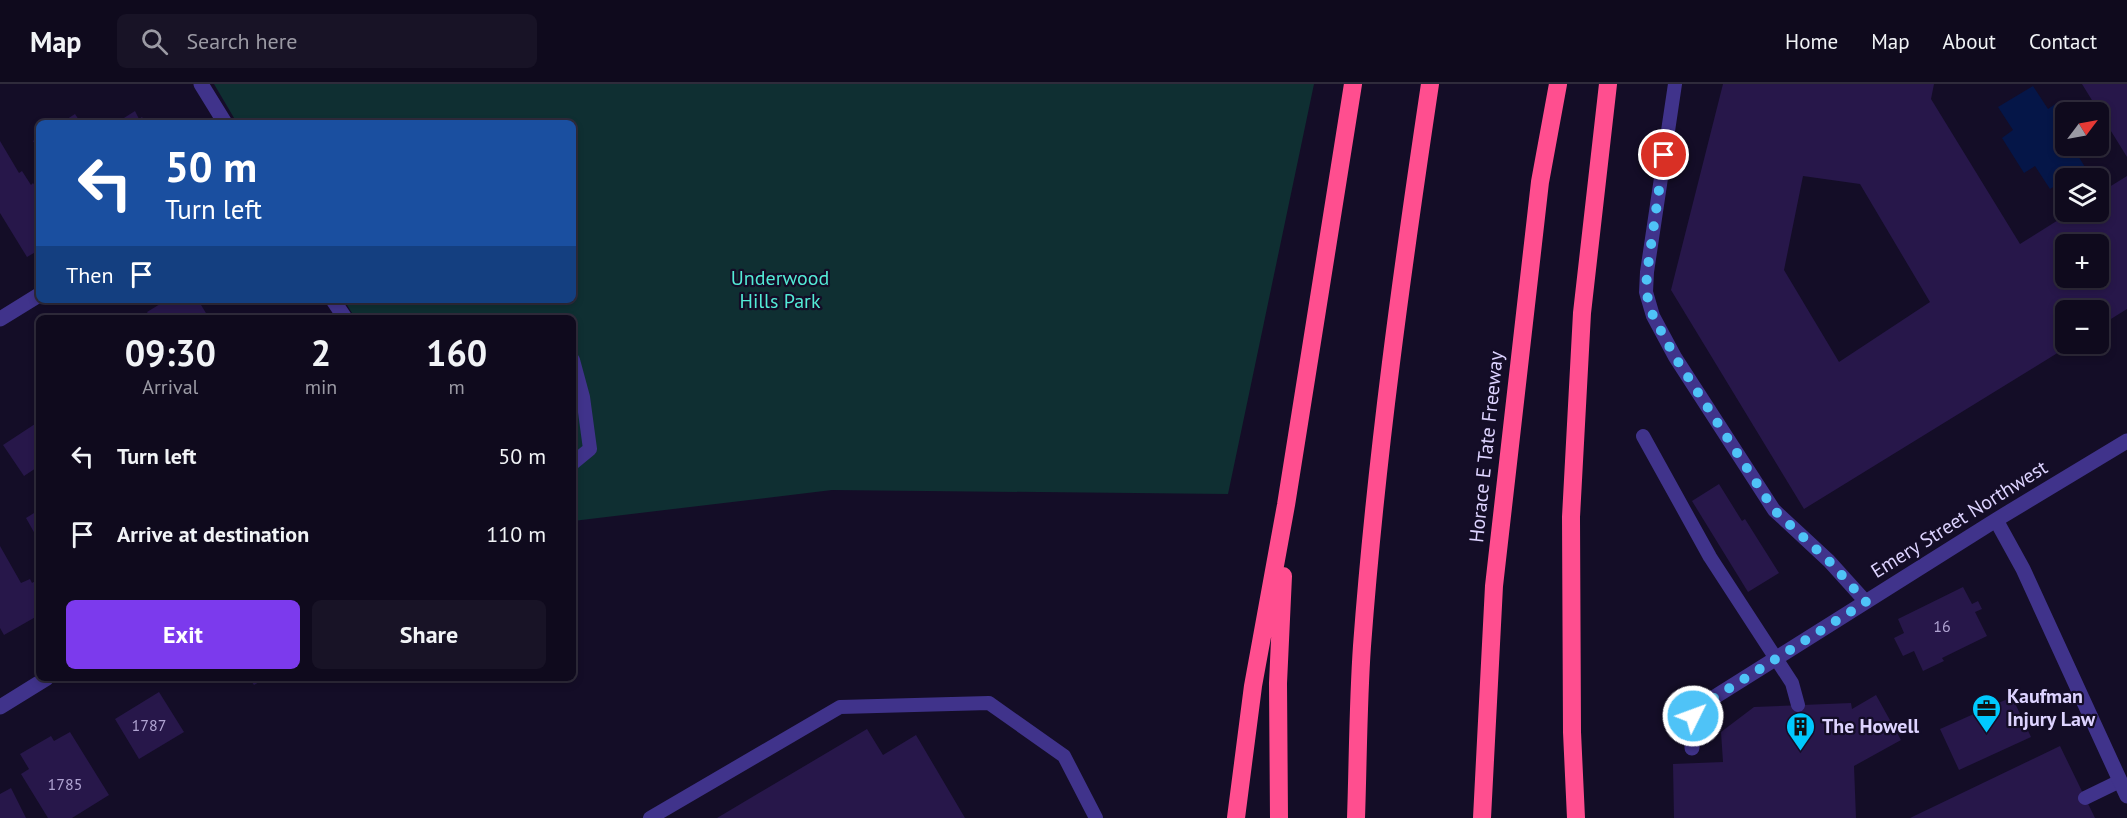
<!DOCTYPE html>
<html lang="en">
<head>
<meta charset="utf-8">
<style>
	body { margin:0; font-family:"PT Sans",sans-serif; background:#181326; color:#f1f3f6; height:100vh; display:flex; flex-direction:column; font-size:22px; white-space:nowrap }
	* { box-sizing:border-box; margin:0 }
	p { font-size:20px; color:#9b9aa4 }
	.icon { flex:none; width:33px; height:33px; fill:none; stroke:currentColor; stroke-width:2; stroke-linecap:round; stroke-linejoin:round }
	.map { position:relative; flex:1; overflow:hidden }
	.sheet { position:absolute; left:36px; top:231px; width:540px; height:366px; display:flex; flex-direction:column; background:#0f0a1d; border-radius:9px; box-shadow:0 3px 9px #0003,0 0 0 2px #2f2b3b }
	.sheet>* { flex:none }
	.hud { position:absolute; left:36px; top:36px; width:540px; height:183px; border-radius:9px; box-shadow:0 3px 9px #0003,0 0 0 2px #2f2b3b; background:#1a4fa0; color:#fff; overflow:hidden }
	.needle { width:39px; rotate:58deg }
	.controls { position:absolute; left:2055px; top:18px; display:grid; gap:12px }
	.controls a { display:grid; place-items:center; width:54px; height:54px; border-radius:9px; background:#0f0a1d; box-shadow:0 3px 9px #0003,0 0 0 2px #2f2b3b; font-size:30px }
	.pin { position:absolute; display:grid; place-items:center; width:51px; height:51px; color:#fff; margin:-26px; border:3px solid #fff; border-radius:50%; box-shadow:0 2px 6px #0007 }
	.me { position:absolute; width:66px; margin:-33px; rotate:48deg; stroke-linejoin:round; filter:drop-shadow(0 0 4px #0008) }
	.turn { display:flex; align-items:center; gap:21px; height:126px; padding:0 30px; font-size:27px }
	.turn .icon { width:78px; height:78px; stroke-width:2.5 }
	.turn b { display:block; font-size:42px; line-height:51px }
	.then { display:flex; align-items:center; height:57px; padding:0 30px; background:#0003; gap:12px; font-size:22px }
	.eta { display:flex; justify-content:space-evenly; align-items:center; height:102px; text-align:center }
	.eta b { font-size:36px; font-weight:700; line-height:42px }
	.action { display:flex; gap:12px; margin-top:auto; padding:12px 30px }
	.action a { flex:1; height:69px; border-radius:9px; background:#7c3aed; color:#fff; font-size:24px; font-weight:700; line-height:69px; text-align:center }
	.action a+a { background:#181326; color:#f1f3f6 }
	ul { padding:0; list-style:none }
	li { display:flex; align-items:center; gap:18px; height:78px; padding:0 30px }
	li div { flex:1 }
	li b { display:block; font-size:22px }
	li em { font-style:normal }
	header { display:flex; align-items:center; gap:36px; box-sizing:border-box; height:84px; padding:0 30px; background:#0f0a1d; border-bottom:2px solid #2f2b3b }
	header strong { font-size:28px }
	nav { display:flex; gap:33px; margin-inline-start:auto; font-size:21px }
	.search { width:420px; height:54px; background:#181326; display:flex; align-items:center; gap:15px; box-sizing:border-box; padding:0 21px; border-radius:9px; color:#9b9aa4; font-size:22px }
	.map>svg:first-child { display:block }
</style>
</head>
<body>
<header>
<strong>Map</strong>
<div class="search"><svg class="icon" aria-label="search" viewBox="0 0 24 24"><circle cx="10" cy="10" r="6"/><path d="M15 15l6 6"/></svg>Search here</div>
<nav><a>Home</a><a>Map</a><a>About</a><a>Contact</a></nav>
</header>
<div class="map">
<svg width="2127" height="734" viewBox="0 0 2127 734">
	<rect width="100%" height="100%" fill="#140d27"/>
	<path fill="#0f2f32" d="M 214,0 L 1314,0 L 1228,410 L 832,406 L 573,437 L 573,234 L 355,234 L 344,216 L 573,216 L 573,39 L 237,39 Z"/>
	<path fill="#051648" d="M 2033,2 L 2048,25 L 2060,17 L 2068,28 L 2066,28 L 2066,62 L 2072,62 L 2085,83 L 2050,105 L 2035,82 L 2024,89 L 2002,54 L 2013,46 L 1998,23 Z"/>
	<path fill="#27174a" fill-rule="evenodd" d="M 1723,0 L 1934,0 L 1931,15 L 2020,160 L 2071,128 L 2098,128 L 2098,110 L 2127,92 L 2127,225 L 2098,243 L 2098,226 L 2066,226 L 2066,260 L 2072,260 L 1804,425 L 1671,206 ZM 1803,92 L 1860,100 L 1930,218 L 1839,278 L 1784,186 ZM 2066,160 L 2098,160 L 2098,194 L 2066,194 Z
		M 2082,0 L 2127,0 L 2127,73 Z
		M 135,27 L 139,35 L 142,33 L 146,39 L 116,39 Z
		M 75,30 L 81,39 L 61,39 Z
		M 39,53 L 39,66 L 33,57 Z
		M 0,57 L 19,89 L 22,87 L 31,101 L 33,99 L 39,108 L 39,166 L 27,173 L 0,129 Z
		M 164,216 L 198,216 L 209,234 L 151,234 L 147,228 L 165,217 Z
		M 35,340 L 39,345 L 39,382 L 24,392 L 3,361 Z
		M 1719,400 L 1742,437 L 1745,435 L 1779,489 L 1748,508 L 1692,417 Z
		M 39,426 L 39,457 L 26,434 Z
		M 0,462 L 21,499 L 30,495 L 32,499 L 39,495 L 39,531 L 4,551 L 0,544 Z
		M 1963,503 L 1972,520 L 1978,517 L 1982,525 L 1975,528 L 1987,552 L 1942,574 L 1944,577 L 1923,587 L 1914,567 L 1903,572 L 1894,554 L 1904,549 L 1898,535 Z
		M 249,594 L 266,594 L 254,601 Z
		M 159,608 L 184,648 L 139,675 L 115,635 Z
		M 1876,611 L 1901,656 L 1854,682 L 1856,734 L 1674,734 L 1673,680 L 1723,678 L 1721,648 L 1754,623 L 1851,619 L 1852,625 Z
		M 2012,613 L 2031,653 L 1959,686 L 1940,645 Z
		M 867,645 L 883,671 L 916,651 L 965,734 L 717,734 Z
		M 70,648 L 109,711 L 72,734 L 48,734 L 21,690 L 29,685 L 20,670 L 51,652 L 54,657 Z
		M 2060,662 L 2095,734 L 1910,734 Z
		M 11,704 L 26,734 L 0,734 L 0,710 Z"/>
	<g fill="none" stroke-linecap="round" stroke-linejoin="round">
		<path stroke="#40338b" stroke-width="14" d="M 1675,0 L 1647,188 L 1646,208 L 1653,232 L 1675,273 L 1774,426 L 1829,477 L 1866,518
			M 573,276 L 583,313 L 590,365 L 573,379
			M 1643,352 L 1710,473 L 1792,599 L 1798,621
			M 2085,714 L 2120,697
			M 650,734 L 840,623 L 989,619 L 1064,672 L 1096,734"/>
		<path stroke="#40338b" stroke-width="15" d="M 201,0 L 225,39
			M 333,216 L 345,234
			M 0,235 L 39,211
			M 1996,436 L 2023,485 L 2127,712
			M 0,623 L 47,594
			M 1692,664 L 1693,632 L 1697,624 L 1996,436 L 2127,357"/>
		<path stroke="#ff4e8f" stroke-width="18" d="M 1236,734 L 1253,602 L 1286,421 L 1353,0
			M 1279,734 L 1278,599 L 1283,492
			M 1356,734 C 1358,677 1358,619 1362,562 C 1376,374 1402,187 1430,0
			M 1482,734 L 1494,502 L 1540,98 L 1558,0
			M 1576,734 L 1572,648 L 1571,433 L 1582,229 L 1608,0"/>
	</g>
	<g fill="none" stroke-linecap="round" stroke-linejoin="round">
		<path stroke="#4fc3f7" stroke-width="10" stroke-dasharray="0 18" d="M 1664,71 L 1647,189 L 1646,208 L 1653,232 L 1675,273 L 1774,426 L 1829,477 L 1866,518 L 1698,624 L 1693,632"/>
	</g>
	<defs>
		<symbol id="office-pin" viewBox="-11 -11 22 30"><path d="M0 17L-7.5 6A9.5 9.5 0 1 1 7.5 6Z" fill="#00c9fe" stroke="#140d27"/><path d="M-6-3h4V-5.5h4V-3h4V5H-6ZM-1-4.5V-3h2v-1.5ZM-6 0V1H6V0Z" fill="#111"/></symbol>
		<symbol id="building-pin" viewBox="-11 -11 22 30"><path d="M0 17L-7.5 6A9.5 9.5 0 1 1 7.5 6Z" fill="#00c9fe" stroke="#140d27"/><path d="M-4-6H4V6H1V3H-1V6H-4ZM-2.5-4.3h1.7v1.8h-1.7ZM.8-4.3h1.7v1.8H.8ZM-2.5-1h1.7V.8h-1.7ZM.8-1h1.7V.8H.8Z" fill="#111"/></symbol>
	</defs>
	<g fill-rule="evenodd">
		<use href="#office-pin" x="1970" y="608" width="33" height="45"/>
		<use href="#building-pin" x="1784" y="626" width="33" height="45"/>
	</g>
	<g text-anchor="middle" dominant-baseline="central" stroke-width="4.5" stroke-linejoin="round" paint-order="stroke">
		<g font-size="16" fill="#b0a4d2">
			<text x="1942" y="542">16</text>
			<text x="149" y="641">1787</text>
			<text x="65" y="700">1785</text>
		</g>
		<g font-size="20" fill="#53ebd6" stroke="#140d27">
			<text x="780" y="194">Underwood<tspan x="780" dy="23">Hills Park</tspan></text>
		</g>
		<g font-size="20" fill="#ddd3ff" stroke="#140d27">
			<text transform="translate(1486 363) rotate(-84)">Horace E Tate Freeway</text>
			<text transform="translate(1959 435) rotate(-32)">Emery Street Northwest</text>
		</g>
		<g font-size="20" font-weight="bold" fill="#ddd3ff" stroke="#140d27" text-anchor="start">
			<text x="2007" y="612">Kaufman<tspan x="2007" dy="23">Injury Law</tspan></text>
			<text x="1822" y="642">The Howell</text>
		</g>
	</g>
</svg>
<div class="controls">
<a><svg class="needle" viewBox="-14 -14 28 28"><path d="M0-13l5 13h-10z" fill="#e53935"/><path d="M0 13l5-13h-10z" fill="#9b9aa4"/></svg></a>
<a><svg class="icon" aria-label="layers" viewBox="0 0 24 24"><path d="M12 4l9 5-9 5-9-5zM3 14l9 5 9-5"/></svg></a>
<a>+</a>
<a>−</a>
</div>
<div class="pin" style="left:1664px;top:71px;background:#d93025"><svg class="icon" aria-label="arrive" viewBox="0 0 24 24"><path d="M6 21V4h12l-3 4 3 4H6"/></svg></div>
<svg class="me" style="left:1693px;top:632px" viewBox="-20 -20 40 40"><circle r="17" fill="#4fc3f7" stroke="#fff" stroke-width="3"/><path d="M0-11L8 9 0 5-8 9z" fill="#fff"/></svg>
<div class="hud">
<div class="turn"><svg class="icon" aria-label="left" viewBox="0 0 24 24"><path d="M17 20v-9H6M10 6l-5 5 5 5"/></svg><div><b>50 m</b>Turn left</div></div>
<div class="then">Then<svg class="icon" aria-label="arrive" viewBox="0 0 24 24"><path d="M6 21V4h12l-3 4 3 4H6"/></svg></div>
</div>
<section class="sheet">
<div class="eta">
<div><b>09:30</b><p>Arrival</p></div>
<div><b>2</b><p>min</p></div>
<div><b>160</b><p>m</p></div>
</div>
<ul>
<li><svg class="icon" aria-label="left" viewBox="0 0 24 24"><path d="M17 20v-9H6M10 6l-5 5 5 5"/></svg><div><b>Turn left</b></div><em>50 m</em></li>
<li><svg class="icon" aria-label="arrive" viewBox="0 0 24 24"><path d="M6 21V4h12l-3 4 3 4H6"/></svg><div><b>Arrive at destination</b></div><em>110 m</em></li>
</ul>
<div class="action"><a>Exit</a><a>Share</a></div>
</section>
</div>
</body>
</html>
